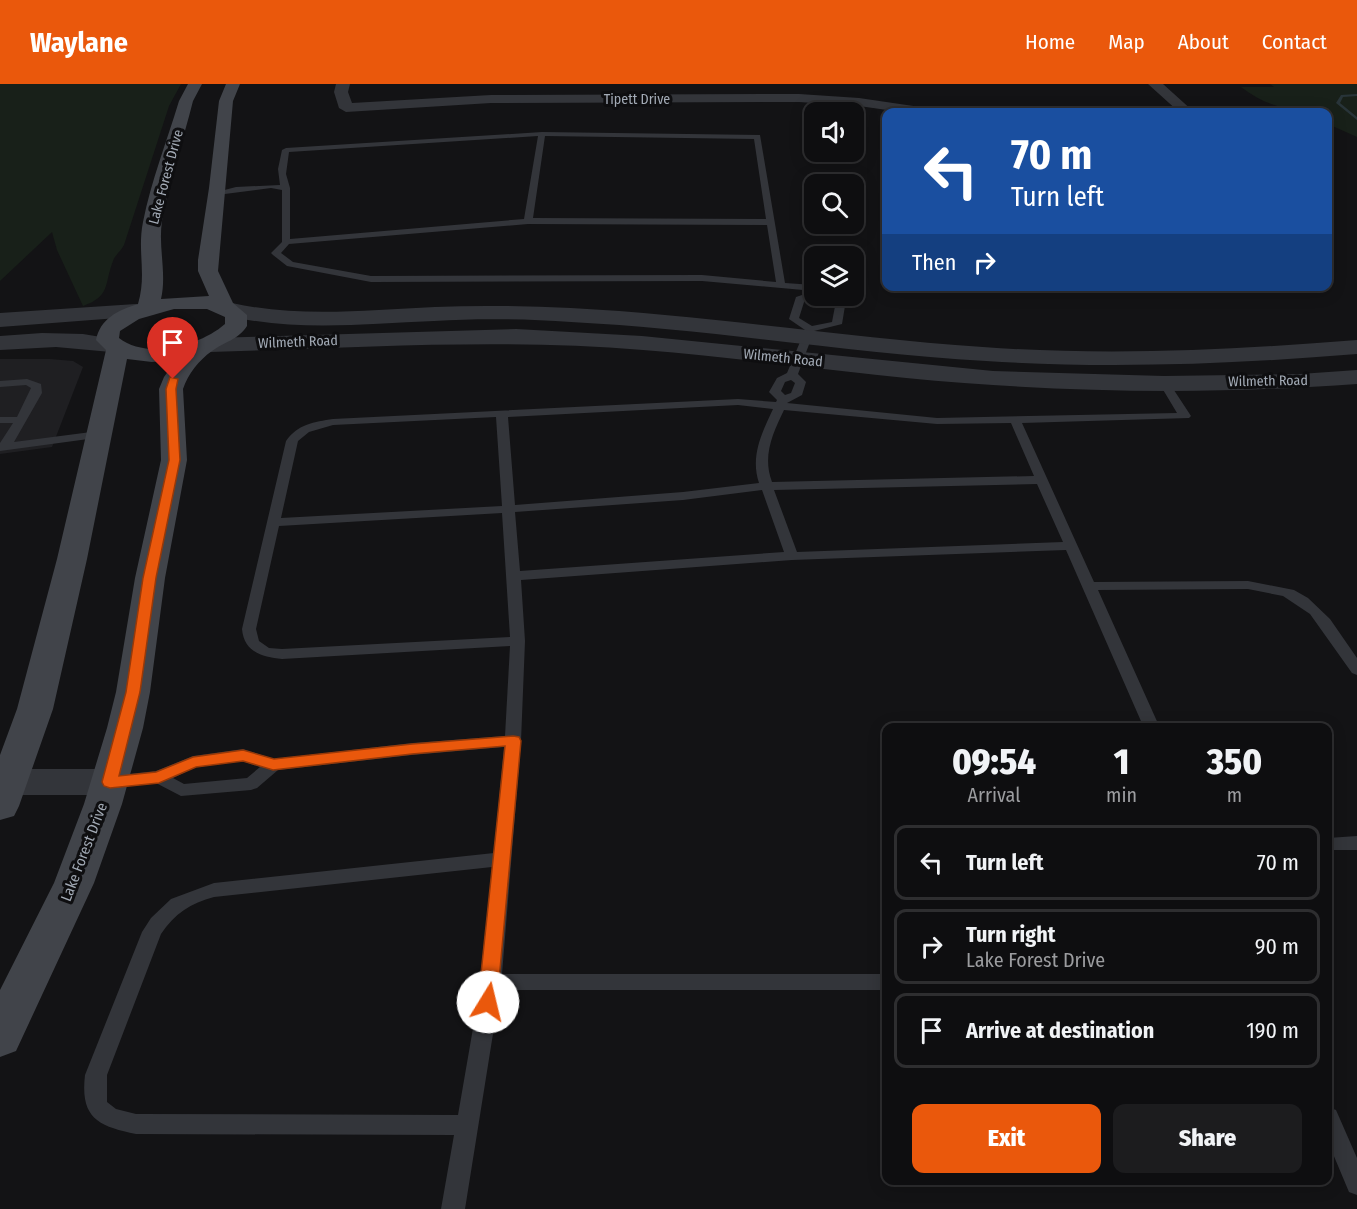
<!DOCTYPE html>
<html lang="en">
<head>
<meta charset="utf-8">
<style>
	body { margin:0; font-family:"Fira Sans Condensed",sans-serif; background:#1c1c1e; color:#f1f3f6; height:100vh; display:flex; flex-direction:column; font-size:22px; white-space:nowrap }
	* { box-sizing:border-box; margin:0 }
	p { font-size:20px; color:#9b9c9f }
	.icon { flex:none; width:33px; height:33px; fill:none; stroke:currentColor; stroke-width:2; stroke-linecap:round; stroke-linejoin:round }
	.map { position:relative; flex:1; overflow:hidden }
	.sheet { position:absolute; left:882px; top:639px; width:450px; height:462px; display:flex; flex-direction:column; background:#0e0e10; border-radius:12px; box-shadow:0 3px 15px #0003,0 0 0 2px #2e2e30 }
	.sheet>* { flex:none }
	.banner { position:absolute; left:882px; top:24px; width:450px; height:183px; border-radius:12px; box-shadow:0 3px 15px #0003,0 0 0 2px #2e2e30; background:#1a4fa0; color:#fff; overflow:hidden }
	.tools { position:absolute; left:804px; top:18px; display:grid; gap:12px }
	.tools a { display:grid; place-items:center; width:60px; height:60px; border-radius:12px; background:#0e0e10; box-shadow:0 3px 15px #0003,0 0 0 2px #2e2e30; font-size:30px }
	.pin { position:absolute; display:grid; place-items:center; width:51px; height:51px; color:#fff; margin:-62px -26px; border-radius:50% 50% 50% 0; rotate:-45deg; box-shadow:0 0 6px #0007 }
	.pin .icon { rotate:45deg }
	.me { position:absolute; width:66px; margin:-33px; rotate:9deg; stroke-linejoin:round; filter:drop-shadow(0 0 4px #0008) }
	.turn { display:flex; align-items:center; gap:21px; height:126px; padding:0 30px; font-size:27px }
	.turn .icon { width:78px; height:78px; stroke-width:2.5 }
	.turn b { display:block; font-size:42px; line-height:51px }
	.then { display:flex; align-items:center; height:57px; padding:0 30px; background:#0003; gap:12px; font-size:22px }
	.eta { display:flex; justify-content:space-evenly; align-items:center; height:102px; text-align:center }
	.eta b { font-size:36px; font-weight:800; line-height:42px }
	.action { display:flex; gap:12px; margin-top:auto; padding:12px 30px }
	.action a { flex:1; height:69px; border-radius:12px; background:#ea580c; color:#fff; font-size:24px; font-weight:800; line-height:69px; text-align:center }
	.action a+a { background:#1c1c1e; color:#f1f3f6 }
	ul { padding:0; list-style:none }
	li { display:flex; align-items:center; gap:18px; height:75px; margin:0 12px 9px; padding:0 18px; border:3px solid #2e2e30; border-radius:12px }
	li div { flex:1 }
	li b { display:block; font-size:22px }
	li em { font-style:normal }
	header { display:flex; align-items:center; gap:36px; box-sizing:border-box; height:84px; padding:0 30px; background:#ea580c; color:#fff }
	header strong { font-size:28px }
	nav { display:flex; gap:33px; margin-inline-start:auto; font-size:21px }
	.map>svg:first-child { display:block }
</style>
</head>
<body>
<header>
<strong>Waylane</strong>
<nav><a>Home</a><a>Map</a><a>About</a><a>Contact</a></nav>
</header>
<div class="map">
<svg width="1357" height="1125" viewBox="0 0 1357 1125">
	<rect width="100%" height="100%" fill="#131315"/>
	<path fill="#1f1f22" d="M 0,275 L 50,275 L 73,277 L 83,283 L 52,363 L 0,370 Z"/>
	<path fill="#182019" d="M 0,0 L 181,0 L 169,22 L 124,161 C 121,167 115,171 113,177 C 104,200 111,212 83,222 L 57,166 L 52,148 L 0,197 Z
		M 1270,0 L 1357,0 L 1357,53 L 1328,40 L 1328,28 C 1294,28 1268,24 1241,3 L 1274,3 Z"/>
	<g fill="none" stroke-linecap="round" stroke-linejoin="round">
		<path fill="#283439" fill-rule="evenodd" d="M 1357,10 L 1357,12 L 1343,13 L 1340,19 L 1357,33 L 1357,36 L 1336,19 L 1341,11 Z"/>
		<path fill="#33353a" fill-rule="evenodd" d="M 542,48 L 760,51 L 785,199 L 814,201 L 814,207 L 702,197 L 371,198 L 287,182 L 273,171 L 271,169 L 282,158 L 282,106 L 271,104 L 217,111 L 213,109 L 236,103 L 280,101 L 278,85 L 282,66 L 286,64 ZM 538,52 L 524,135 L 290,155 L 290,104 L 286,90 L 289,68 ZM 545,52 L 754,55 L 766,135 L 533,134 ZM 528,140 L 767,141 L 776,198 L 702,191 L 371,192 L 293,178 L 281,169 L 289,160 Z
			M 814,207 L 814,212 L 818,212 L 805,215 L 799,234 L 812,242 L 832,238 L 836,217 L 825,212 L 838,212 L 846,216 L 842,240 L 814,247 L 798,290 L 806,298 L 802,311 L 787,319 L 937,334 L 1177,329 L 1159,299 L 1164,296 L 1168,297 L 1191,332 L 1189,334 L 1022,339 L 1094,498 L 1248,497 L 1294,506 L 1308,514 L 1330,535 L 1357,574 L 1357,591 L 1352,589 L 1310,530 L 1283,512 L 1248,505 L 1098,506 L 1160,644 L 1144,644 L 1066,466 L 792,476 L 521,496 L 525,557 L 521,657 L 502,890 L 886,890 L 886,906 L 500,906 L 465,1125 L 441,1125 L 454,1051 L 136,1050 C 98,1042 80,1034 85,991 L 142,848 L 151,834 L 171,815 L 214,799 L 494,769 L 504,663 L 412,671 L 278,686 L 257,704 L 251,706 L 181,712 L 156,699 L 110,704 L 104,702 L 101,698 L 104,694 L 110,692 L 156,687 L 193,672 L 243,665 L 274,675 L 412,659 L 505,652 L 510,562 L 282,575 C 262,573 244,568 242,545 L 286,357 C 298,340 314,338 333,335 L 738,315 L 776,318 L 777,316 L 769,308 L 777,294 L 787,289 L 805,246 L 789,235 L 796,213 ZM 791,296 L 795,299 L 791,309 L 785,311 L 781,307 L 785,298 ZM 738,321 L 773,325 C 762,349 750,372 759,399 L 683,408 L 515,421 L 508,333 ZM 784,326 L 937,340 L 1011,339 L 1034,392 L 772,398 C 762,372 773,349 784,326 ZM 496,333 L 502,422 L 281,434 L 298,357 L 309,348 L 333,341 ZM 1037,400 L 1063,458 L 797,468 L 774,406 ZM 762,406 L 784,468 L 520,487 L 515,428 L 683,416 ZM 502,429 L 510,553 L 282,565 L 269,564 L 259,557 L 256,545 L 279,442 ZM 242,677 L 260,683 L 247,694 L 184,700 L 173,694 L 196,683 ZM 492,783 L 481,898 L 458,1031 L 136,1030 L 116,1025 L 107,1018 L 107,991 L 161,850 C 174,830 191,819 214,813 Z
			M 27,295 L 41,300 L 42,309 L 14,358 L 99,347 L 105,351 L 103,353 L 0,367 L 0,359 L 13,339 L 0,339 L 0,333 L 17,333 L 31,304 L 26,301 L 0,303 L 0,297 Z
			M 1357,752 L 1357,766 L 1328,766 L 1328,754 Z
			M 1328,1023 L 1336,1026 L 1357,1074 L 1357,1111 L 1349,1108 L 1328,1058 Z"/>
		<path fill="#33353a" fill-rule="evenodd" d="M 336,0 L 350,0 L 348,8 L 352,19 L 491,11 L 799,10 L 859,14 L 927,24 L 934,28 L 901,28 L 859,22 L 799,18 L 491,19 L 346,28 L 339,24 L 334,8 Z
			M 1148,0 L 1163,0 L 1194,28 L 1179,28 Z
			M 0,685 L 110,685 L 123,689 L 128,698 L 123,707 L 110,711 L 0,711 Z"/>
		<path fill="#33353a" fill-rule="evenodd" d="M 232,219 C 300,234 366,226 435,223 C 480,221 526,222 571,224 C 709,231 846,254 983,263 C 1108,272 1233,266 1357,256 L 1357,270 C 1234,280 1110,285 986,277 C 848,269 710,245 571,238 C 526,235 480,234 434,237 C 363,240 294,248 224,231 L 221,226 L 224,221 Z
			M 136,220 L 144,222 L 147,227 L 144,232 L 0,243 L 0,229 Z
			M 516,245 L 642,252 L 993,287 L 1164,292 L 1300,290 L 1357,286 L 1357,300 C 1237,309 1114,309 993,301 C 876,294 760,275 643,266 C 499,254 354,264 210,268 L 202,266 L 199,261 L 202,256 L 210,254 Z
			M 42,249 L 83,250 L 119,256 L 122,261 L 119,266 L 111,268 L 56,263 L 0,266 L 0,252 Z"/>
		<path fill="#41444a" fill-rule="evenodd" d="M 188,0 L 202,0 L 193,17 C 183,57 169,97 162,137 C 158,164 167,189 161,215 L 209,212 L 198,187 L 198,176 L 209,104 L 219,17 L 226,0 L 240,0 L 233,17 L 218,187 L 233,219 L 247,231 L 247,242 C 238,256 224,258 212,267 C 199,276 188,290 183,305 L 187,376 L 165,494 L 150,608 L 143,644 L 122,720 L 94,799 L 16,967 L 0,973 L 0,906 L 54,799 L 84,720 L 107,644 L 116,608 L 135,494 L 161,376 L 159,305 L 164,293 L 176,276 L 152,278 L 127,275 L 87,475 L 53,625 L 19,722 L 14,732 L 0,736 L 0,671 L 17,625 L 57,475 L 106,266 L 96,256 C 100,235 118,226 138,220 C 147,190 137,168 143,138 C 151,97 167,57 179,17 ZM 174,225 L 207,225 L 225,233 L 225,240 C 200,262 147,276 119,254 L 120,247 L 139,235 Z"/>
	</g>
	<path fill="#ea580c" stroke="#983908" stroke-width="1.5" d="M 170,293 L 178,295 L 176,305 L 180,376 L 156,494 L 140,608 L 119,692 L 156,688 L 193,673 L 243,666 L 274,675 L 412,660 L 513,652 L 519,653 L 521,657 L 497,918 L 494,924 L 488,926 L 481,924 L 478,918 L 505,662 L 412,670 L 273,686 L 243,677 L 196,683 L 159,699 L 110,704 L 104,702 L 102,698 L 126,608 L 143,494 L 169,376 L 166,305 Z"/>
	<g text-anchor="middle" dominant-baseline="central" stroke-width="6" stroke-linejoin="round" paint-order="stroke">
		<g font-size="14" fill="#a3abb6" stroke="#0e0e10">
			<text x="637" y="15">Tipett Drive</text>
			<text transform="translate(166 93) rotate(-75)">Lake Forest Drive</text>
			<text transform="translate(298 258) rotate(-2)">Wilmeth Road</text>
			<text transform="translate(783 274) rotate(6)">Wilmeth Road</text>
			<text transform="translate(1268 297) rotate(-1)">Wilmeth Road</text>
		</g>
		<g font-size="15" fill="#a3abb6" stroke="#0e0e10">
			<text transform="translate(84 768) rotate(-69)">Lake Forest Drive</text>
		</g>
	</g>
</svg>
<div class="tools">
<a><svg class="icon" aria-label="sound" viewBox="0 0 24 24"><path d="M4 9h4l5-4v14l-5-4H4zM17 9q2 3 0 6"/></svg></a>
<a><svg class="icon" aria-label="search" viewBox="0 0 24 24"><circle cx="10" cy="10" r="6"/><path d="M15 15l6 6"/></svg></a>
<a><svg class="icon" aria-label="layers" viewBox="0 0 24 24"><path d="M12 4l9 5-9 5-9-5zM3 14l9 5 9-5"/></svg></a>
</div>
<div class="pin" style="left:173px;top:295px;background:#d93025"><svg class="icon" aria-label="arrive" viewBox="0 0 24 24"><path d="M6 21V4h12l-3 4 3 4H6"/></svg></div>
<svg class="me" style="left:488px;top:918px" viewBox="-20 -20 40 40"><circle r="19" fill="#fff"/><path d="M0-13L10 11 0 6-10 11z" fill="#ea580c"/></svg>
<div class="banner">
<div class="turn"><svg class="icon" aria-label="left" viewBox="0 0 24 24"><path d="M17 20v-9H6M10 6l-5 5 5 5"/></svg><div><b>70 m</b>Turn left</div></div>
<div class="then">Then<svg class="icon" aria-label="right" viewBox="0 0 24 24"><path d="M7 20v-9h11M14 6l5 5-5 5"/></svg></div>
</div>
<section class="sheet">
<div class="eta">
<div><b>09:54</b><p>Arrival</p></div>
<div><b>1</b><p>min</p></div>
<div><b>350</b><p>m</p></div>
</div>
<ul>
<li><svg class="icon" aria-label="left" viewBox="0 0 24 24"><path d="M17 20v-9H6M10 6l-5 5 5 5"/></svg><div><b>Turn left</b></div><em>70 m</em></li>
<li><svg class="icon" aria-label="right" viewBox="0 0 24 24"><path d="M7 20v-9h11M14 6l5 5-5 5"/></svg><div><b>Turn right</b><p>Lake Forest Drive</p></div><em>90 m</em></li>
<li><svg class="icon" aria-label="arrive" viewBox="0 0 24 24"><path d="M6 21V4h12l-3 4 3 4H6"/></svg><div><b>Arrive at destination</b></div><em>190 m</em></li>
</ul>
<div class="action"><a>Exit</a><a>Share</a></div>
</section>
</div>
</body>
</html>
